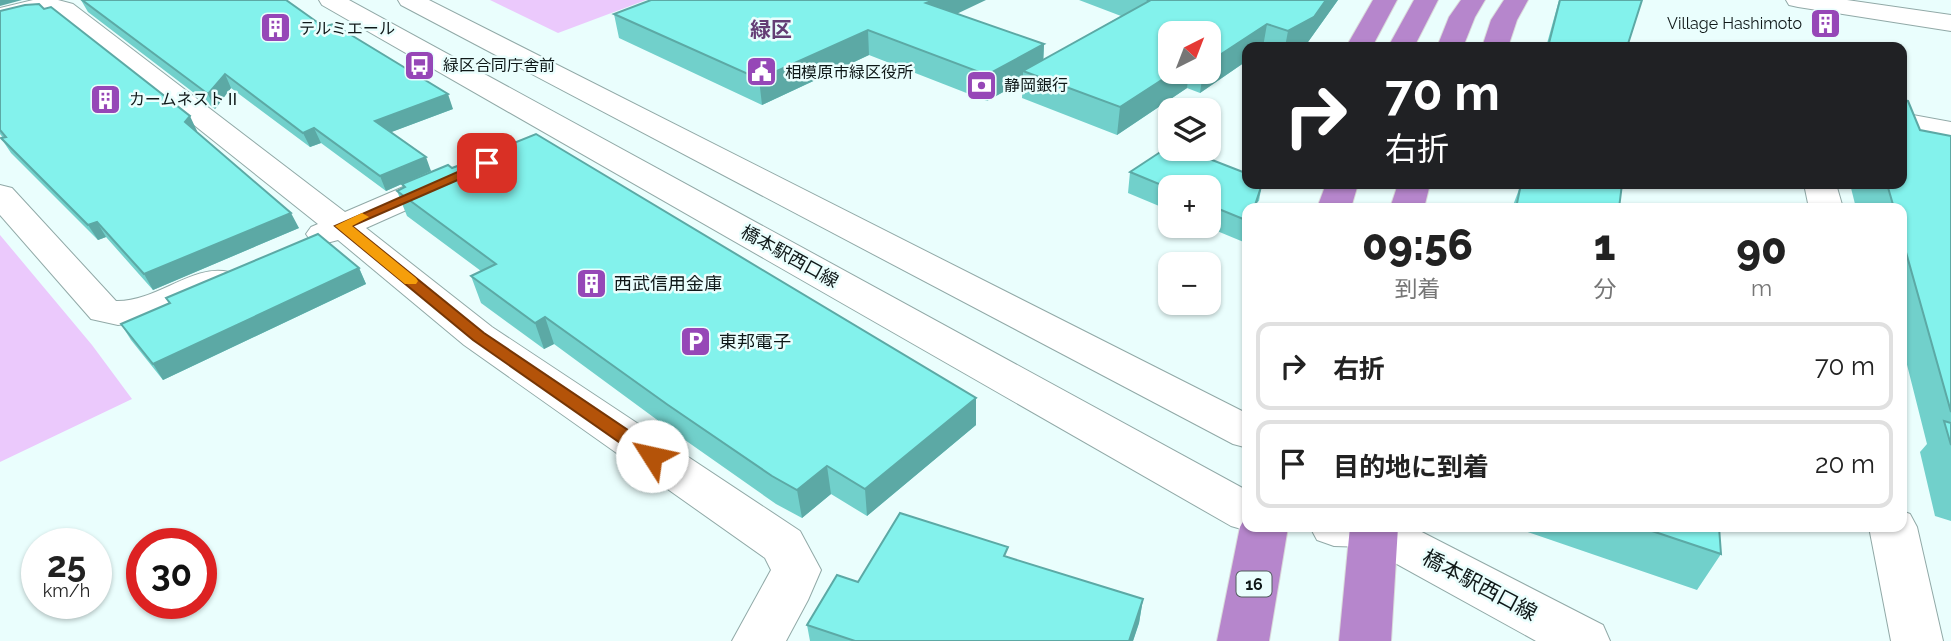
<!DOCTYPE html>
<html lang="ja">
<head>
<meta charset="utf-8">
<style>
	body { margin:0; font-family:Raleway,"Noto Sans JP",sans-serif; background:#f6f6f6; color:#222; height:100vh; display:flex; flex-direction:column; font-size:26px; white-space:nowrap }
	* { box-sizing:border-box; margin:0 }
	p { font-size:23px; color:#767676 }
	.icon { flex:none; width:38px; height:38px; fill:none; stroke:currentColor; stroke-width:2; stroke-linecap:round; stroke-linejoin:round }
	.map { position:relative; flex:1; overflow:hidden }
	.sheet { position:absolute; left:1242px; top:203px; width:665px; height:329px; display:flex; flex-direction:column; background:#fff; border-radius:14px; box-shadow:0 2px 5px #0004 }
	.sheet>* { flex:none }
	.hud { position:absolute; left:1242px; top:42px; width:665px; height:147px; border-radius:14px; box-shadow:0 2px 5px #0004; background:#202124; color:#fff; overflow:hidden }
	.needle { width:46px; rotate:42deg }
	.fabs { position:absolute; left:1158px; top:21px; display:grid; gap:14px }
	.fabs a { display:grid; place-items:center; width:63px; height:63px; border-radius:14px; background:#fff; box-shadow:0 2px 5px #0004; font-size:35px }
	.speed { position:absolute; left:21px; top:528px; display:flex; gap:14px; font-size:35px; font-weight:700; text-align:center }
	.speed>* { display:grid; place-content:center; width:91px; height:91px; border-radius:50%; background:#fff; box-shadow:0 2px 5px #0004; line-height:1 }
	.speed small { font-size:18px; font-weight:400 }
	.speed .limit { border:10px solid #d22; background:#fff; color:#111 }
	.pin { position:absolute; display:grid; place-items:center; width:60px; height:60px; color:#fff; margin:-30px; border-radius:14px; box-shadow:0 4px 10px #0006 }
	.me { position:absolute; width:77px; margin:-38px; rotate:305deg; stroke-linejoin:round; filter:drop-shadow(0 0 5px #0008) }
	.turn { display:flex; align-items:center; gap:24px; height:147px; padding:0 28px; font-size:32px }
	.turn .icon { width:91px; height:91px; stroke-width:2.5 }
	.turn b { display:block; font-size:49px; line-height:60px }
	.eta { display:flex; justify-content:space-evenly; align-items:center; height:119px; text-align:center }
	.eta b { font-size:42px; font-weight:800; line-height:49px }
	ul { padding:0; list-style:none }
	li { display:flex; align-items:center; gap:21px; height:88px; margin:0 14px 10px; padding:0 14px; border:4px solid #e0e0e0; border-radius:14px }
	li div { flex:1 }
	li b { display:block; font-size:26px }
	li em { font-style:normal }
	.map>svg:first-child { display:block }
</style>
</head>
<body>
<div class="map">
<svg width="1951" height="641" viewBox="0 0 1951 641">
	<rect width="100%" height="100%" fill="#eafefd"/>
	<path fill="#ebc9fc" d="M 490,0 L 646,0 L 558,33 Z
		M 0,235 L 92,345 L 132,399 L 0,462 Z"/>
	<g fill="none" stroke-linecap="round" stroke-linejoin="round">
		<defs>
			<path id="minor" d="M 33,0 L 58,0 L 73,4 L 345,212 L 436,173 L 447,170 L 458,173 L 463,180 L 458,187 L 366,228 L 492,327 L 800,531 L 821,570 L 808,600 L 786,641 L 732,641 L 771,570 L 765,558 L 464,345 L 338,240 L 323,244 L 311,241 L 306,234 L 311,227 L 318,224 L 55,14 L 32,15 L 0,24 L 0,8 Z
				M 319,0 L 349,0 L 1248,491 L 1248,527 L 1261,527 L 1248,531 L 1231,526 L 322,5 Z
				M 398,0 L 429,0 L 1248,414 L 1248,448 L 1233,444 L 401,5 Z
				M 1786,0 L 1847,0 L 1951,15 L 1951,31 L 1798,7 L 1789,5 Z
				M 1902,113 L 1951,122 L 1951,140 L 1902,131 Z
				M 1804,184 L 1836,184 L 1843,208 L 1809,208 Z
				M 0,185 L 12,188 L 116,301 C 157,302 193,263 229,272 L 234,280 L 229,288 L 175,313 L 147,321 L 118,325 L 91,319 L 0,215 Z
				M 1902,511 L 1910,514 L 1917,527 L 1943,641 L 1891,641 L 1869,527 L 1902,527 Z
				M 1310,527 L 1412,527 L 1603,625 L 1610,641 L 1536,641 L 1366,547 L 1334,546 L 1317,540 Z"/>
			<path id="highway" d="M 1373,0 L 1397,0 L 1372,47 L 1346,47 Z
				M 1414,0 L 1438,0 L 1414,47 L 1388,47 Z
				M 1461,0 L 1485,0 L 1475,17 L 1463,47 L 1437,47 L 1449,17 Z
				M 1504,0 L 1528,0 L 1517,20 L 1508,47 L 1482,47 L 1491,20 Z
				M 1326,184 L 1358,184 L 1351,208 L 1317,208 Z
				M 1398,184 L 1430,184 L 1424,208 L 1390,208 Z
				M 1247,514 L 1248,527 L 1288,527 L 1269,641 L 1217,641 L 1240,527 Z
				M 1350,527 L 1398,527 L 1391,641 L 1339,641 Z"/>
		</defs>
		<use href="#minor" stroke="#91a9a7" stroke-width="2"/>
		<use href="#highway" stroke="#d9dada" stroke-width="2"/>
		<use href="#minor" fill="#fff" fill-rule="evenodd"/>
		<use href="#highway" fill="#b686cc" fill-rule="evenodd"/>
	</g>
	<path fill="#71d0cb" fill-rule="evenodd" d="M 81,0 L 324,27 L 453,109 L 391,132 L 431,171 L 386,191 L 321,143 L 310,147 L 231,88 L 215,109 L 88,12 Z
		M 1079,0 L 1338,0 L 1308,42 L 1300,47 L 1248,47 L 1248,60 L 1200,93 L 1187,88 L 1117,135 L 1022,98 L 1023,81 L 987,101 L 869,55 L 762,105 L 619,38 L 614,14 L 956,14 L 1044,44 L 1043,60 L 1121,16 ZM 1209,33 L 1209,72 L 1171,72 Z
		M 1559,0 L 1642,0 L 1627,47 L 1546,47 Z
		M 0,11 L 197,131 L 196,132 L 299,228 L 153,290 L 106,237 L 98,240 L 11,153 L 1,138 L 3,138 L 0,134 Z
		M 1920,130 L 1951,136 L 1951,521 L 1935,516 L 1920,452 L 1927,444 L 1902,345 L 1902,208 L 1868,208 L 1868,207 L 1855,204 L 1850,184 L 1902,184 Z
		M 452,168 L 976,398 L 976,425 L 867,516 L 831,494 L 802,518 L 776,504 L 675,433 L 554,344 L 544,349 L 481,303 L 471,276 L 481,271 L 407,216 L 397,191 L 403,188 L 402,184 Z
		M 1130,172 L 1262,184 L 1259,201 L 1248,208 L 1248,236 L 1246,243 L 1205,226 L 1209,226 L 1209,187 L 1171,187 L 1171,211 L 1128,193 Z
		M 1521,184 L 1622,184 L 1619,208 L 1512,208 Z
		M 359,268 L 366,284 L 163,380 L 131,340 L 121,324 L 169,304 L 166,298 Z
		M 1513,527 L 1719,527 L 1721,554 L 1697,590 Z
		M 1007,557 L 1143,599 L 1139,623 L 1133,641 L 810,641 L 807,625 L 858,582 Z"/>
	<path fill="#5ca9a5" d="M 0,0 L 22,0 L 0,6 Z
		M 934,0 L 986,0 L 927,28 L 926,3 Z
		M 1326,0 L 1338,0 L 1308,42 L 1300,47 L 1285,47 L 1288,31 Z
		M 1267,24 L 1263,47 L 1248,47 L 1248,60 L 1200,93 L 1203,72 L 1209,72 L 1209,62 Z
		M 868,30 L 869,55 L 762,105 L 759,79 Z
		M 1044,44 L 1043,70 L 1023,71 L 1023,81 L 987,101 L 987,75 Z
		M 1174,72 L 1189,72 L 1187,88 L 1117,135 L 1120,107 Z
		M 225,74 L 231,88 L 215,109 L 208,94 Z
		M 448,94 L 453,109 L 381,136 L 375,121 Z
		M 190,116 L 197,131 L 192,137 L 185,122 Z
		M 314,128 L 321,143 L 310,147 L 303,133 Z
		M 426,157 L 431,171 L 386,191 L 380,176 Z
		M 1262,184 L 1256,208 L 1254,208 Z
		M 291,213 L 299,228 L 153,290 L 144,274 Z
		M 97,222 L 106,237 L 98,240 L 88,225 Z
		M 359,268 L 366,284 L 163,380 L 153,364 Z
		M 545,317 L 554,344 L 544,349 L 535,323 Z
		M 976,398 L 976,425 L 867,516 L 865,489 Z
		M 827,466 L 831,494 L 802,518 L 797,490 Z
		M 1143,599 L 1139,623 L 1133,641 L 1129,641 Z"/>
	<path fill="#83f2ec" stroke="#5ca9a5" stroke-width="2" d="M 82,0 L 286,0 L 324,27 L 333,24 L 448,94 L 375,121 L 426,157 L 380,176 L 314,128 L 303,133 L 225,74 L 208,94 Z
		M 651,0 L 934,0 L 926,3 L 1044,44 L 987,75 L 868,30 L 759,79 L 614,14 Z
		M 1147,0 L 1326,0 L 1314,17 L 1288,31 L 1267,24 L 1209,62 L 1209,33 L 1171,33 L 1171,72 L 1174,72 L 1120,107 L 1023,71 L 1149,1 Z
		M 1560,0 L 1642,0 L 1627,47 L 1548,47 Z
		M 39,4 L 44,9 L 51,7 L 190,116 L 185,122 L 291,213 L 144,274 L 97,222 L 88,225 L 1,138 L 6,137 L 0,130 L 0,11 L 25,5 Z
		M 1902,100 L 1908,101 L 1920,130 L 1951,136 L 1951,412 L 1902,238 L 1902,208 L 1894,208 L 1887,184 L 1902,184 Z
		M 536,134 L 976,398 L 865,489 L 827,466 L 797,490 L 772,476 L 668,405 L 545,317 L 535,323 L 471,276 L 496,264 L 397,191 L 405,187 L 402,184 L 448,165 L 452,168 L 460,165 Z
		M 1171,145 L 1171,149 L 1184,149 L 1248,174 L 1248,184 L 1262,184 L 1254,208 L 1248,208 L 1248,221 L 1209,205 L 1209,187 L 1171,187 L 1171,189 L 1130,172 Z
		M 1521,184 L 1622,184 L 1619,208 L 1516,208 Z
		M 318,234 L 359,268 L 153,364 L 121,324 L 170,303 L 166,298 Z
		M 1944,421 L 1951,423 L 1951,445 Z
		M 900,513 L 1008,547 L 1004,556 L 1143,599 L 1129,641 L 855,641 L 807,625 L 837,575 L 858,582 Z
		M 1640,527 L 1719,527 L 1721,554 Z"/>
	<path fill="#b45309" stroke="#753606" stroke-width="2" d="M 487,159 L 492,160 L 492,165 L 352,226 L 484,333 L 659,451 L 662,456 L 659,461 L 646,461 L 473,340 L 335,226 Z"/>
	<path fill="#f59e0b" d="M 362,213 L 369,217 L 352,226 L 416,278 L 418,281 L 416,284 L 405,284 L 335,226 Z"/>
	<defs>
		<symbol id="building-square" viewBox="-11 -11 22 22"><rect x="-9" y="-9" width="18" height="18" rx="4" fill="#9647b7" stroke="#eafefd"/><path d="M-4-6H4V6H1V3H-1V6H-4ZM-2.5-4.3h1.7v1.8h-1.7ZM.8-4.3h1.7v1.8H.8ZM-2.5-1h1.7V.8h-1.7ZM.8-1h1.7V.8H.8Z" fill="#fff"/></symbol>
		<symbol id="bus-square" viewBox="-11 -11 22 22"><rect x="-9" y="-9" width="18" height="18" rx="4" fill="#9647b7" stroke="#eafefd"/><path d="M-5-6H5V4H4V6H2V4H-2V6H-4V4H-5ZM-3.5-4V0h7V-4ZM-3.5 1.2v1.5H-2V1.2ZM2 1.2v1.5H3.5V1.2Z" fill="#fff"/></symbol>
		<symbol id="civic-square" viewBox="-11 -11 22 22"><rect x="-9" y="-9" width="18" height="18" rx="4" fill="#9647b7" stroke="#eafefd"/><path d="M-.6-6.5H3V-4.5H.6V-3L4-1V1h2V6H-6V1h2V-1L-.6-3ZM-1.2 2.5V6h2.4V2.5Z" fill="#fff"/></symbol>
		<symbol id="bank-square" viewBox="-11 -11 22 22"><rect x="-9" y="-9" width="18" height="18" rx="4" fill="#9647b7" stroke="#eafefd"/><path d="M-6-4H6V4H-6ZM0-2.3a2.3 2.3 0 1 0 0 4.6a2.3 2.3 0 1 0 0-4.6Z" fill="#fff"/></symbol>
		<symbol id="parking-square" viewBox="-11 -11 22 22"><rect x="-9" y="-9" width="18" height="18" rx="4" fill="#9647b7" stroke="#eafefd"/><path d="M-3.5-5.5H1a3.5 3.5 0 0 1 0 7H-1V5.5H-3.5ZM-1-3.4V-.6H.8a1.4 1.4 0 0 0 0-2.8Z" fill="#fff"/></symbol>
	</defs>
	<g fill-rule="evenodd">
		<use href="#building-square" x="1808" y="6" width="35" height="35"/>
		<use href="#building-square" x="258" y="10" width="35" height="35"/>
		<use href="#bus-square" x="402" y="48" width="35" height="35"/>
		<use href="#civic-square" x="744" y="54" width="35" height="35"/>
		<use href="#bank-square" x="964" y="68" width="35" height="35"/>
		<use href="#building-square" x="88" y="82" width="35" height="35"/>
		<use href="#building-square" x="574" y="266" width="35" height="35"/>
		<use href="#parking-square" x="678" y="324" width="35" height="35"/>
	</g>
	<g text-anchor="middle" dominant-baseline="central" stroke-width="5" stroke-linejoin="round" paint-order="stroke">
		<g font-size="16" fill="#0f1818" stroke="#eafefd" text-anchor="start">
			<text x="1802" y="23" text-anchor="end">Village Hashimoto</text>
			<text x="299" y="28">テルミエール</text>
			<text x="443" y="65">緑区合同庁舎前</text>
			<text x="785" y="72">相模原市緑区役所</text>
			<text x="1004" y="85">静岡銀行</text>
			<text x="129" y="99">カームネストⅡ</text>
		</g>
		<rect fill="#eafefd" stroke="#515d5d" stroke-width="2" x="1236.5" y="571.5" width="35" height="25" rx="5"/>
		<g font-size="16" font-weight="bold" fill="#0f1818">
			<text x="1254" y="584">16</text>
		</g>
		<g font-size="18" fill="#0f1818" stroke="#eafefd">
			<text transform="translate(790 256) rotate(29)">橋本駅西口線</text>
		</g>
		<g font-size="18" fill="#0f1818" stroke="#eafefd" text-anchor="start">
			<text x="614" y="283">西武信用金庫</text>
			<text x="719" y="341">東邦電子</text>
		</g>
		<g font-size="21" font-weight="bold" fill="#643d75" stroke="#eafefd">
			<text x="771" y="29">緑区</text>
		</g>
		<g font-size="21" fill="#0f1818" stroke="#eafefd">
			<text transform="translate(1480 585) rotate(28)">橋本駅西口線</text>
		</g>
	</g>
</svg>
<div class="fabs">
<a><svg class="needle" viewBox="-14 -14 28 28"><path d="M0-13l5 13h-10z" fill="#e53935"/><path d="M0 13l5-13h-10z" fill="#767676"/></svg></a>
<a><svg class="icon" aria-label="layers" viewBox="0 0 24 24"><path d="M12 4l9 5-9 5-9-5zM3 14l9 5 9-5"/></svg></a>
<a>+</a>
<a>−</a>
</div>
<div class="speed"><div>25<small>km/h</small></div><div class="limit">30</div></div>
<div class="pin" style="left:487px;top:163px;background:#d93025"><svg class="icon" aria-label="arrive" viewBox="0 0 24 24"><path d="M6 21V4h12l-3 4 3 4H6"/></svg></div>
<svg class="me" style="left:652px;top:456px" viewBox="-20 -20 40 40"><circle r="19" fill="#fff"/><path d="M0-13L10 11 0 6-10 11z" fill="#b45309"/></svg>
<div class="hud">
<div class="turn"><svg class="icon" aria-label="right" viewBox="0 0 24 24"><path d="M7 20v-9h11M14 6l5 5-5 5"/></svg><div><b>70 m</b>右折</div></div>
</div>
<section class="sheet">
<div class="eta">
<div><b>09:56</b><p>到着</p></div>
<div><b>1</b><p>分</p></div>
<div><b>90</b><p>m</p></div>
</div>
<ul>
<li><svg class="icon" aria-label="right" viewBox="0 0 24 24"><path d="M7 20v-9h11M14 6l5 5-5 5"/></svg><div><b>右折</b></div><em>70 m</em></li>
<li><svg class="icon" aria-label="arrive" viewBox="0 0 24 24"><path d="M6 21V4h12l-3 4 3 4H6"/></svg><div><b>目的地に到着</b></div><em>20 m</em></li>
</ul>
</section>
</div>
</body>
</html>
